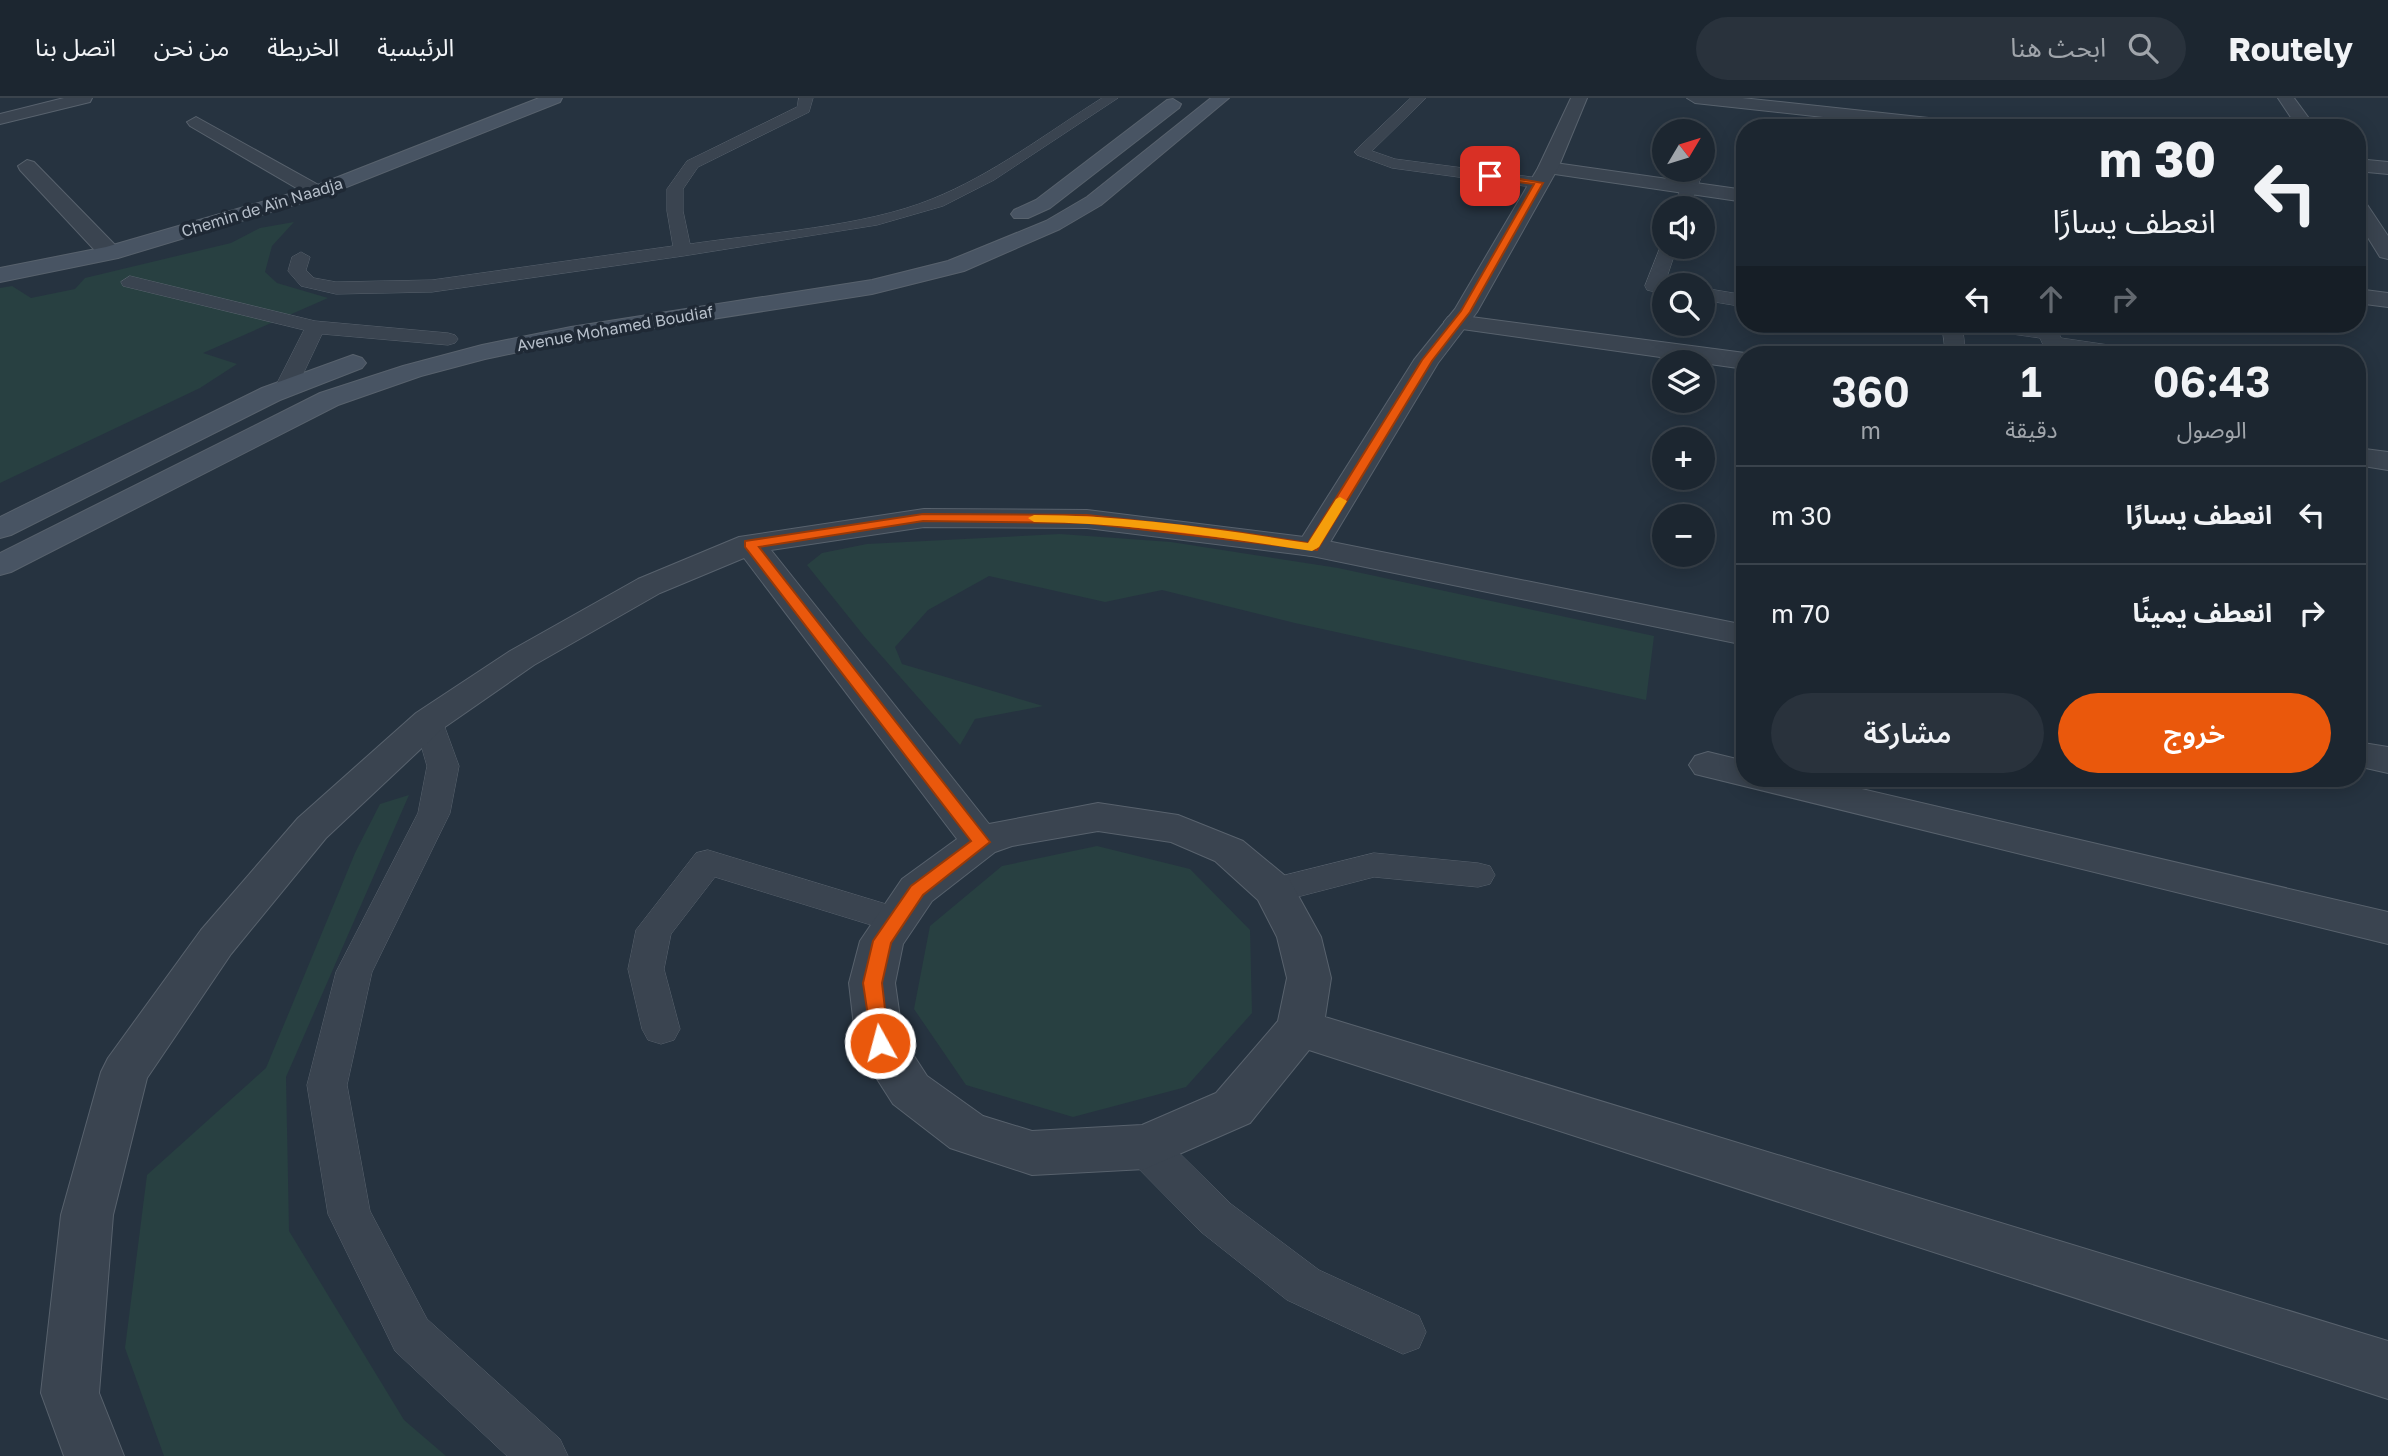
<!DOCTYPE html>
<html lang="ar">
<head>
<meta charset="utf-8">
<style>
	body { margin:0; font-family:"Golos Text","Noto Sans Arabic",sans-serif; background:#29323c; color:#f1f3f6; direction:rtl; height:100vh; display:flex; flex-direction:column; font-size:26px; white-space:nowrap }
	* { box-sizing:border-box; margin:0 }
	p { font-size:23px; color:#a0a5ab }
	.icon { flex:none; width:38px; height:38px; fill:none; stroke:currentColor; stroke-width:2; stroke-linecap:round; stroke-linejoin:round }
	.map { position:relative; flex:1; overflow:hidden; direction:ltr }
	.panel { position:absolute; left:1736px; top:248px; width:630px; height:441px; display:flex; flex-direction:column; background:#1c2630; border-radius:28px; box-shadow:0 4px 18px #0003,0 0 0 2px #3a434c; direction:rtl }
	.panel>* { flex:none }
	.guide { position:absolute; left:1736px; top:21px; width:630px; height:214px; border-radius:28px; box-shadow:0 4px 18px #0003,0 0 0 2px #3a434c; direction:rtl; background:#1c2630; color:#f1f3f6; overflow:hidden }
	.needle { width:46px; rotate:52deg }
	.tools { position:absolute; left:1652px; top:21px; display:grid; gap:14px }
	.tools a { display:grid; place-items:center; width:63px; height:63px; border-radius:50%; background:#1c2630; box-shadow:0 4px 18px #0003,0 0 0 2px #3a434c; font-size:35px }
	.pin { position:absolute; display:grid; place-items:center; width:60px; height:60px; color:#fff; margin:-30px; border-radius:14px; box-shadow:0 4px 10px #0006 }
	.me { position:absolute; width:77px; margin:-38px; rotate:353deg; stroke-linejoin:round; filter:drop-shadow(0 0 5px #0008) }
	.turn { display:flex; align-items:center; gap:24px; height:147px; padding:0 35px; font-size:32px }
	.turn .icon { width:91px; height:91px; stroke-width:2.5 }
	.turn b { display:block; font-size:49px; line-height:60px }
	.lanes { display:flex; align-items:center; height:66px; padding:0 35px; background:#0003; justify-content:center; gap:35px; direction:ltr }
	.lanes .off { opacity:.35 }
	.eta { display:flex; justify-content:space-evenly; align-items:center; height:119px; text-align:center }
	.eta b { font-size:42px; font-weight:600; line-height:49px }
	.button { display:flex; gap:14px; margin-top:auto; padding:14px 35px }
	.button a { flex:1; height:80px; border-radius:42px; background:#ea580c; color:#fff; font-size:28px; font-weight:600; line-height:80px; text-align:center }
	.button a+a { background:#29323c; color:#f1f3f6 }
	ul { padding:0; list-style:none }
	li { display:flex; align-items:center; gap:21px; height:98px; padding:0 35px; border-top:2px solid #3a434c }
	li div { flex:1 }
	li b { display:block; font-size:26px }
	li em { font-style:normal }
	header { display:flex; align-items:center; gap:42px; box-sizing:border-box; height:98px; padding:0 35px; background:#1c2630; border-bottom:2px solid #3a434c }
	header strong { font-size:33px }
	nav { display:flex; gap:38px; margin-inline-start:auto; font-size:24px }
	.search { width:490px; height:63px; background:#29323c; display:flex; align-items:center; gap:18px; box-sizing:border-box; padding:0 24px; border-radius:38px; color:#a0a5ab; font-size:26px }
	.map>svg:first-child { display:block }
</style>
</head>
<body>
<header>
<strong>Routely</strong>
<div class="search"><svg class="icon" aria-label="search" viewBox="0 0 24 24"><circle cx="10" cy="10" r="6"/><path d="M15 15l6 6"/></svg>ابحث هنا</div>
<nav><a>الرئيسية</a><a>الخريطة</a><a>من نحن</a><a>اتصل بنا</a></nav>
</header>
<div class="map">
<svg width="2388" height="1358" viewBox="0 0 2388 1358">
	<rect width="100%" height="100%" fill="#263340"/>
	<path fill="#284041" d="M 294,124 L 272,148 L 265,174 L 277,185 L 328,200 L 203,255 L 237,266 L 200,290 L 0,385 L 0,190 L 12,188 L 31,200 L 75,191 L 85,180 L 231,145 L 260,130 Z
		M 1060,436 L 1171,444 L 1338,470 L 1654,538 L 1646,602 L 1295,525 L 1162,492 L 1105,504 L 989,478 L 928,512 L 895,549 L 902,566 L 1043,608 L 975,621 L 960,647 L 864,538 L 807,467 L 822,455 L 867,446 Z
		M 409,697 L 286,979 L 289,1133 L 404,1322 L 446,1358 L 164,1358 L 125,1250 L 147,1077 L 266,970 L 355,755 L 380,706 Z
		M 1097,748 L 1190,771 L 1250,832 L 1252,915 L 1186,989 L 1073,1019 L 966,987 L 914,911 L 930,828 L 1002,768 Z"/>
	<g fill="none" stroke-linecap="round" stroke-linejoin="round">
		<defs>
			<path id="service" d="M 799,0 L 813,0 L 809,14 L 698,69 L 683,91 L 683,113 L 690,146 C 764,135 864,129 932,101 C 992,77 1047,35 1102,0 L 1118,0 L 994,82 L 943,108 L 877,127 L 683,158 L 432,194 L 336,196 L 301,188 L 288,173 L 292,159 L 301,154 L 310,159 L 306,172 L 314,180 L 336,184 L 432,182 L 673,148 L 667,113 L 667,91 L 687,63 L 797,9 Z
				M 1411,0 L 1426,0 L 1372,53 L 1395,61 L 1539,80 L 1547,85 L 1539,90 L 1392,70 L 1357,57 L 1354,54 L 1357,51 Z
				M 1703,70 L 1704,72 L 1689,110 L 1673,110 L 1688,72 Z
				M 1662,145 L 1664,145 L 1664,149 L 1677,149 L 1665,185 L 1671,187 L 1664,187 L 1664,196 L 1647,192 L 1645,188 Z
				M 130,178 L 315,223 L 448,235 L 455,237 L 458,241 L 455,245 L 448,247 L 322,236 L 296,291 L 293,296 L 277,296 L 274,291 L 304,232 L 123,188 L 121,184 Z
				M 1703,190 L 1745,197 L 1745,209 L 1703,202 Z
				M 1942,226 L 1962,226 L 1966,257 L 1946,257 Z
				M 1974,226 C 2001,225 2030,224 2057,231 L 2061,240 L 2136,251 L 2143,253 L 2146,257 L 2095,257 L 2051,251 L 2044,249 L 2040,240 L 1984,232 Z
				M 429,613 L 440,616 L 459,668 L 450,715 L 372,874 L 347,987 L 370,1113 L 427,1221 L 560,1341 L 568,1358 L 507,1358 L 395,1253 L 328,1116 L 307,987 L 336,874 L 418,715 L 427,668 L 414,623 L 418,616 Z
				M 708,752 L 909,813 L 915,822 L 909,831 L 897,835 L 715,779 L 671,836 L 664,871 L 680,931 L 674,942 L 661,946 L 648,942 L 642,931 L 628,871 L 636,832 L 696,755 Z
				M 1374,755 L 1478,765 L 1490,768 L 1495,777 L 1490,786 L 1478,789 L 1374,779 L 1274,805 L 1262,801 L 1257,792 L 1262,783 Z
				M 1145,1031 L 1160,1036 L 1231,1106 L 1319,1172 L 1419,1218 L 1426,1234 L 1419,1250 L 1403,1256 L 1287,1202 L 1201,1134 L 1130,1062 L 1124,1049 L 1130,1036 Z"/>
			<path id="minor" d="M 64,0 L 92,0 L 90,4 L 0,26 L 0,16 Z
				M 1687,0 L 1742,0 L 1975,25 L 1984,30 L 1923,30 L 1695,5 Z
				M 2278,0 L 2294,0 L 2316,30 L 2298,30 Z
				M 196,19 L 324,90 L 327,94 L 324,98 L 310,98 L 190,28 L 187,24 Z
				M 2357,61 L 2388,64 L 2388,76 L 2357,73 Z
				M 27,62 L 34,64 L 118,150 L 121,155 L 118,160 L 102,160 L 20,72 L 18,68 Z
				M 1548,64 L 1745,92 L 1745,104 L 1541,74 L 1538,70 L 1541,66 Z
				M 2357,100 L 2364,102 L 2388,138 L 2388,161 L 2380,159 L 2357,122 Z
				M 2357,191 L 2388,195 L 2388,209 L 2357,205 Z
				M 1456,217 L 1745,255 L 1752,257 L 1745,257 L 1745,271 L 1448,229 L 1444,224 L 1448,219 Z
				M 2357,350 L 2388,354 L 2388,372 L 2357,367 Z
				M 924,411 L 1087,412 L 1312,440 L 1745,527 L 1745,547 L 1312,458 L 1087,430 L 924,429 L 771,452 L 989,726 L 1098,705 L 1178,717 L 1243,743 L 1289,781 L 1321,839 L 1331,880 L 1325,919 L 2388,1243 L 2388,1301 L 1309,952 L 1250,1025 L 1145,1071 L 1032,1077 L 950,1050 L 893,1006 L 863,959 L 856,945 L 849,885 L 860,843 L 902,781 L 957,741 L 744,460 L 660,495 L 534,567 L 442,631 L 326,740 L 231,856 L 147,980 L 113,1117 L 99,1295 L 124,1358 L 64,1358 L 41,1295 L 61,1117 L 101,974 L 108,960 L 201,832 L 298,720 L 416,615 L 510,553 L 638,481 L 739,439 ZM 1098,733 L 1171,744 L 1215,763 L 1258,802 L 1277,839 L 1287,880 L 1278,923 L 1216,995 L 1142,1027 L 1032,1033 L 983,1018 L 927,978 L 903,941 L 895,885 L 903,846 L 932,803 L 995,754 L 1012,748 Z
				M 2357,644 L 2388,649 L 2388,675 L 2357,668 Z
				M 1708,654 L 1745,663 L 1745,681 L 1819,681 L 2388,814 L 2388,846 L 1695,676 L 1689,667 L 1695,658 Z"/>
			<path id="tertiary" d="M 1571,0 L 1587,0 L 1558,70 L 1477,214 L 1438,265 L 1323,456 L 1312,458 L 1301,456 L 1296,449 L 1414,262 L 1455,211 L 1538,70 Z"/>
			<path id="secondary" d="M 539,0 L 562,0 L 560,4 L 324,98 L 118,160 L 0,184 L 0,170 L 106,149 L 310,90 Z
				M 1211,0 L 1229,0 L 1101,107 L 1060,131 L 964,173 L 872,196 L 571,243 L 485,261 L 421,278 L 338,307 L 11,474 L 0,477 L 0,455 L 320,295 L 403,268 L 482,247 L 571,229 L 872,182 L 948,163 L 1046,123 L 1087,99 Z
				M 1173,1 L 1181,6 L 1179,10 L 1050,110 L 1028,120 L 1014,120 L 1011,116 L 1014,112 L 1036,102 L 1167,2 Z
				M 353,257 L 362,260 L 366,265 L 362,270 L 280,302 L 11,437 L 0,440 L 0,419 L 262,290 Z"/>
		</defs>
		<use href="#service" stroke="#58626d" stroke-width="1"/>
		<use href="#minor" stroke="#58626d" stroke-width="2"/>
		<use href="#tertiary" stroke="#58626d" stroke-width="2"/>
		<use href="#secondary" stroke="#58626d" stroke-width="2"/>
		<use href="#service" fill="#3a4450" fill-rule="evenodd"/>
		<use href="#minor" fill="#3a4450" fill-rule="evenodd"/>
		<use href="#tertiary" fill="#3a4450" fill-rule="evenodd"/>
		<use href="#secondary" fill="#485463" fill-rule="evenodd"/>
	</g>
	<path fill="#ea580c" stroke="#983908" stroke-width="2" d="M 1490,76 L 1543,85 L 1470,214 L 1432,263 L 1317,452 L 1087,425 L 923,423 L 759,449 L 990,744 L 923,797 L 891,845 L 882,885 L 889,945 L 887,951 L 880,953 L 873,951 L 863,885 L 873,843 L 911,788 L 971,743 L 745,449 L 745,443 L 923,416 L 1087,417 L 1230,433 L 1308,445 L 1422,262 L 1461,213 L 1534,86 L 1487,80 Z"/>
	<path fill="#f59e0b" d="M 1340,399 L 1347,403 L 1319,449 L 1312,453 C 1220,439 1128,425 1034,424 L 1028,420 L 1034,417 C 1126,417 1218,431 1308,445 L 1336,401 Z"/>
	<g text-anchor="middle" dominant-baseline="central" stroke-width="7" stroke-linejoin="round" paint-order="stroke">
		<g font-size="16" fill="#b6bfca" stroke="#1f2935">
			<text transform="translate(262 109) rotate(-17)">Chemin de Aïn Naadja</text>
			<text transform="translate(615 230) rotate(-10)">Avenue Mohamed Boudiaf</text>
		</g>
	</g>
</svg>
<div class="tools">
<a><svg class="needle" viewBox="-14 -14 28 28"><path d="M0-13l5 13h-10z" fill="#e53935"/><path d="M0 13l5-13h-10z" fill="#a0a5ab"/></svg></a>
<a><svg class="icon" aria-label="sound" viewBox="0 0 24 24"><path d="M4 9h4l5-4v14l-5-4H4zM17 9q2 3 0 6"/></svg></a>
<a><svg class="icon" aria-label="search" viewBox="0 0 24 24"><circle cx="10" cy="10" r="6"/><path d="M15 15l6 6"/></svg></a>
<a><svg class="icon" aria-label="layers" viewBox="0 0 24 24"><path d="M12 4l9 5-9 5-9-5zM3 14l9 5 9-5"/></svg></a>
<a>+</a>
<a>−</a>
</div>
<div class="pin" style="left:1490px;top:78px;background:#d93025"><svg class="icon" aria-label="arrive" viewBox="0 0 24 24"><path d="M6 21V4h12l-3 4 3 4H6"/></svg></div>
<svg class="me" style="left:880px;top:945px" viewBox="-20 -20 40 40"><circle r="17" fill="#ea580c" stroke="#fff" stroke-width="3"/><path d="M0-11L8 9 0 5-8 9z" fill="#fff"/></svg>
<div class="guide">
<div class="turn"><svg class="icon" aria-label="left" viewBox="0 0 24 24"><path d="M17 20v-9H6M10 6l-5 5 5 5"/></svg><div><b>30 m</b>انعطف يسارًا</div></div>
<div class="lanes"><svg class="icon" aria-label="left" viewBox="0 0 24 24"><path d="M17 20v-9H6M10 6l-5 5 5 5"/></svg><svg class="icon off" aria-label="ahead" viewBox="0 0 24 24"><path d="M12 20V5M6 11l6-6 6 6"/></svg><svg class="icon off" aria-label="right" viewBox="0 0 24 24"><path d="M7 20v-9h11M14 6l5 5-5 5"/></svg></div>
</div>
<section class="panel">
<div class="eta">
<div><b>06:43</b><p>الوصول</p></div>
<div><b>1</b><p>دقيقة</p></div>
<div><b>360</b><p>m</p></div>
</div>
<ul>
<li><svg class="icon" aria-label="left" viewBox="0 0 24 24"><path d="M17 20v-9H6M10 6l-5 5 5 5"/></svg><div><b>انعطف يسارًا</b></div><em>30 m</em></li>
<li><svg class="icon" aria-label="right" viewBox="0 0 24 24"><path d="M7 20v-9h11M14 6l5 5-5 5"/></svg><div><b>انعطف يمينًا</b></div><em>70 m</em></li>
</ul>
<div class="button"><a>خروج</a><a>مشاركة</a></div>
</section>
</div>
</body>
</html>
